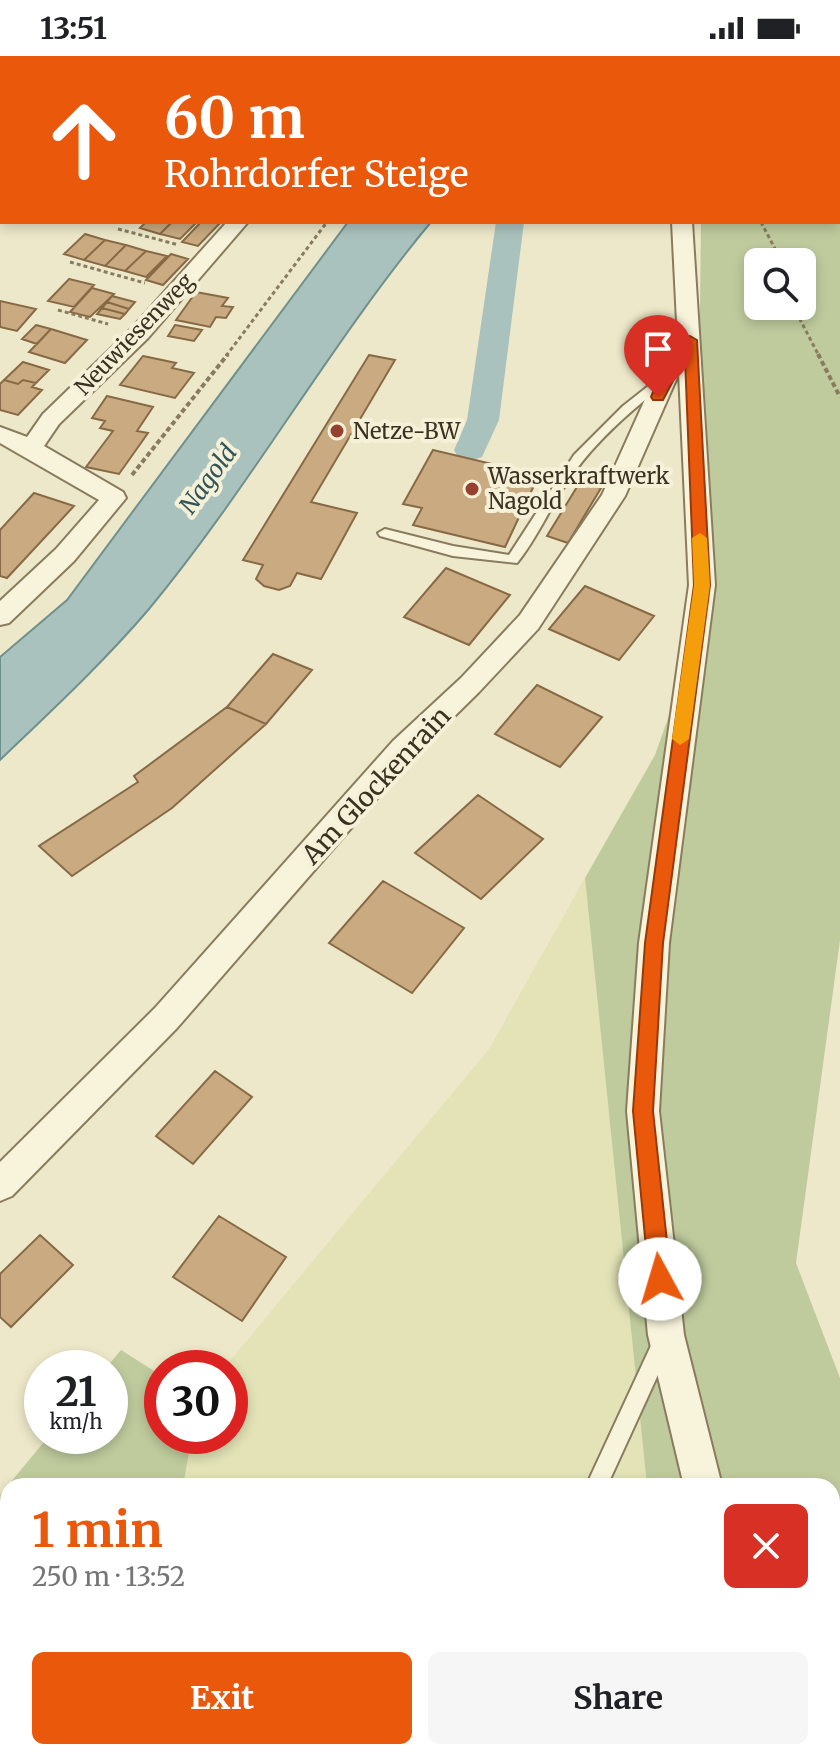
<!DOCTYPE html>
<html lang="en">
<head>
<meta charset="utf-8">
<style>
	body { margin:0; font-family:Merriweather,serif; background:#f6f6f6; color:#202124; height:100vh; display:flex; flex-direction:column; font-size:30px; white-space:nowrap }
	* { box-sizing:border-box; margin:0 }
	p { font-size:26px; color:#757577 }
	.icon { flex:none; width:44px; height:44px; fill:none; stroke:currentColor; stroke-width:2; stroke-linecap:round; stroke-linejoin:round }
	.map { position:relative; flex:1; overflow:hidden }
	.side { position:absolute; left:0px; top:1422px; width:840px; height:282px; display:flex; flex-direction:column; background:#fff; border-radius:24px 24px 0 0; box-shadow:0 4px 12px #0003 }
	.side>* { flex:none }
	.top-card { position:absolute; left:0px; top:0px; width:840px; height:168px; box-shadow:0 4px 12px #0003; background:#ea580c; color:#fff; overflow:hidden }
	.tools { position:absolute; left:744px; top:192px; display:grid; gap:16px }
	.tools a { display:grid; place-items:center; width:72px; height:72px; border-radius:12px; background:#fff; box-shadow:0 4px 12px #0003; font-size:40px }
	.speed { position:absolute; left:24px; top:1294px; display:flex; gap:16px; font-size:40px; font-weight:700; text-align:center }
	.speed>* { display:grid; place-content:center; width:104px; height:104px; border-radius:50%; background:#fff; box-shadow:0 4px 12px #0003; line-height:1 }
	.speed small { font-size:20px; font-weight:400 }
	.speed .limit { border:12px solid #d22; background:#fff; color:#111 }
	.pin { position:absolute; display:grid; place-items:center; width:68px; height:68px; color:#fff; margin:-82px -34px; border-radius:50% 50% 50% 0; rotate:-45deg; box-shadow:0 0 8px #0007 }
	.pin .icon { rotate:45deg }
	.me { position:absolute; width:88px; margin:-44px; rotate:354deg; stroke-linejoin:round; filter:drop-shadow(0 0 6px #0008) }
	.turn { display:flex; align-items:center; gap:28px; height:168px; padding:0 32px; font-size:36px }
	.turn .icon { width:104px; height:104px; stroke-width:2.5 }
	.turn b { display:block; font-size:56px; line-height:68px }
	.round { display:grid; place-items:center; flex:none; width:84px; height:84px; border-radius:12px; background:#f6f6f6 }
	.head { display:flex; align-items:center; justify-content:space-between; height:136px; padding:0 32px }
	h1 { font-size:48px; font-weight:700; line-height:60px; color:#ea580c }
	.button { display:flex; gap:16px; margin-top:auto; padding:16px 32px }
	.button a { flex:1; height:92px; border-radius:12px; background:#ea580c; color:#fff; font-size:32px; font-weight:700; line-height:92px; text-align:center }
	.button a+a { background:#f6f6f6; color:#202124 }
	.status { display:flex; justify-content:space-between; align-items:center; height:56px; padding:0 40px; background:#fff; direction:ltr }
	.status svg { height:22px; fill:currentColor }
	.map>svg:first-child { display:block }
</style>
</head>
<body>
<div class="status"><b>13:51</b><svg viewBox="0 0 49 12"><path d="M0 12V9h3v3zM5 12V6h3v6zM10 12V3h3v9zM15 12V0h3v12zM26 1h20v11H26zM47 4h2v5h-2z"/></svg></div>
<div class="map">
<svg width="840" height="1703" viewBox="0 0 840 1703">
	<rect width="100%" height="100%" fill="#ede8c9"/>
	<path fill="#e3e3b7" d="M 585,822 L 647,1430 L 183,1430 L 192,1380 L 230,1380 L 230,1312 L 224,1312 L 489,993 Z
		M 103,1696 L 723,1696 L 725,1703 L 99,1703 Z"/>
	<path fill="#bfcb9d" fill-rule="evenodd" d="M 704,0 L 840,0 L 840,884 L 796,1207 L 840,1322 L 840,1703 L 725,1703 L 723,1696 L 832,1696 L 832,1430 L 647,1430 L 585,822 L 655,699 L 705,559 L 699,334 L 701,166 L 838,166 L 838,2 ZM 758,206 L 802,206 L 802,250 L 758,250 Z
		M 121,1294 L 162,1320 L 162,1380 L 192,1380 L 183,1430 L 8,1430 L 8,1696 L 103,1696 L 99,1703 L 0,1703 L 0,1439 L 49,1380 L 110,1380 L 110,1312 L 106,1312 Z"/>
	<path fill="#aac2be" stroke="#70908d" stroke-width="2" d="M 348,166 L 431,166 C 329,289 251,430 149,553 C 103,607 51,655 0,704 L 0,601 L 67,544 Z"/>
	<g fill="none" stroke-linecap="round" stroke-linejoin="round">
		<path fill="#aac2be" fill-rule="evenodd" d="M 496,166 L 524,166 L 499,364 L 482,401 L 470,405 L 458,401 L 454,394 L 467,364 Z"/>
	</g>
	<path fill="#caab81" stroke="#876a45" stroke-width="2" d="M 284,0 L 408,0 L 405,2 Z
		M 146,166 L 172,166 L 160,178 L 140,172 Z
		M 172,166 L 197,166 L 180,183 L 160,178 Z
		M 201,166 L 221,166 L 198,190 L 182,186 Z
		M 85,178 L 105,184 L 84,204 L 64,198 Z
		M 105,184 L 126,189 L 105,210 L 84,204 Z
		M 126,189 L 146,195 L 125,215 L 105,210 Z
		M 146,195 L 167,200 L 146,221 L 125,215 Z
		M 171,198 L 188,203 L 163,229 L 146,224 Z
		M 69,223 L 94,229 L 74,251 L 48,245 Z
		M 92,232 L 114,238 L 90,261 L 70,256 Z
		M 196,236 L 228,242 L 222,250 L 233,251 L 226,262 L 216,261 L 210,271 L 176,264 Z
		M 112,240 L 135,246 L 129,253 L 107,246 Z
		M 0,245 L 36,253 L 17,275 L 0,271 Z
		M 107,246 L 129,253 L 125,258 L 102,252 Z
		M 102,252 L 125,258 L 120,263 L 97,258 Z
		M 36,269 L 51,273 L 37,288 L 22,283 Z
		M 175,269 L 202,274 L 194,285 L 168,280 Z
		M 51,273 L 87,284 L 65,307 L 29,296 Z
		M 369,299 L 395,304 L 311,446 L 357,457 L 321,523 L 297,517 L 290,530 L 279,534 L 264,530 L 256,523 L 263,509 L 243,504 Z
		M 143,300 L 176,307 L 172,312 L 194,317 L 175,342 L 120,329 Z
		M 23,306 L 49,314 L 36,327 L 23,324 L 18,328 L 4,324 Z
		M 4,324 L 18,328 L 23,324 L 36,327 L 32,331 L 42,334 L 18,359 L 0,354 L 0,328 Z
		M 107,340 L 153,351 L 137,375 L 148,377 L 119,418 L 86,411 L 113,375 L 100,372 L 105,365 L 92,362 Z
		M 433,394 L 539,419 L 505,491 L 413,469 L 422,452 L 403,448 Z
		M 580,426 L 601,432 L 568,487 L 547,480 Z
		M 34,437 L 74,450 L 7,522 L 0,520 L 0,474 Z
		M 446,512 L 510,539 L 469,589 L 404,561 Z
		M 585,530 L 654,560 L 619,604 L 549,573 Z
		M 273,598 L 312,614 L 266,668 L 227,651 Z
		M 537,629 L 602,661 L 560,711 L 495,678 Z
		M 227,651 L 266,668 L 172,752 L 72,820 L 39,790 L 138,726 L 134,720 Z
		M 478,739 L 543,783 L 481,843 L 415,797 Z
		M 383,825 L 464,872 L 412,937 L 329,887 Z
		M 215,1015 L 252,1041 L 193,1108 L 156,1080 Z
		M 219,1160 L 286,1201 L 242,1265 L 173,1221 Z
		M 40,1179 L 73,1209 L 11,1271 L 0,1261 L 0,1218 Z"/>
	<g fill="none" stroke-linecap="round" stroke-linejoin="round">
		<defs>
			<path id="lane" d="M 0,34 L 2,35 L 2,41 L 0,40 Z
				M 666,316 L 672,320 L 670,323 C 635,352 599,381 573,418 C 552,446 539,480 517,507 L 453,500 L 380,480 L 378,477 L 385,473 L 453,490 L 509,499 L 574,399 L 623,350 Z
				M 662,1278 L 669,1281 L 672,1288 L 607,1430 L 586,1430 L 655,1281 Z
				M 462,1696 L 484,1696 L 481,1703 L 459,1703 Z"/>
			<path id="street" d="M 88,0 L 107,0 L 87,2 Z
				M 223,0 L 247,0 L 248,2 L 225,2 Z
				M 456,0 L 475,0 L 455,2 Z
				M 673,0 L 691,0 L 691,2 L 673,2 Z
				M 2,66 L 2,78 L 0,79 L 0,67 Z
				M 227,166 L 248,166 L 148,282 L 59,368 L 44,390 L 123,436 L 126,442 L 74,505 L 9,567 L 0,569 L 0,545 L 56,493 L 99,444 L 0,387 L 0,371 L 27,381 L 43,358 L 132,272 Z
				M 672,166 L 692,166 L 715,529 L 669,887 L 659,1055 L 684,1279 L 722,1430 L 684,1430 L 648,1279 L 627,1055 L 639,887 L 689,529 L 679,317 L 625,440 L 538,573 L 479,636 L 413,701 L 177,972 L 12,1140 L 0,1145 L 0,1106 L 155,952 L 393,685 L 461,622 L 520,559 L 602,439 L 656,319 L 678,286 Z
				M 758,1696 L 800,1696 L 802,1703 L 760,1703 Z"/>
		</defs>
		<use href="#lane" stroke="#897c5e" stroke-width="4"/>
		<use href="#street" stroke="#897c5e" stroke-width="4"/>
		<path stroke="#897c5e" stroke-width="3" stroke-dasharray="4 3" stroke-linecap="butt" d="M 761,166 L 782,206
			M 118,173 L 179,189
			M 70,206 L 145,227
			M 793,250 L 819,300
			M 58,254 L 108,268
			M 226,300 L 327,166"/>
		<path stroke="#897c5e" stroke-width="4" stroke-dasharray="5 3" stroke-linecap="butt" d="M 818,298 L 840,341
			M 132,419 L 228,298"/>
		<use href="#lane" fill="#f8f4dc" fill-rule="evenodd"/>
		<use href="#street" fill="#f8f4dc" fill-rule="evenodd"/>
	</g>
	<path fill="#ea580c" stroke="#983908" stroke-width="2" d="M 690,280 L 697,284 L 710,529 L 663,887 L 653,1055 L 671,1223 L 668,1230 L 660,1233 L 653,1230 L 649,1223 L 633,1055 L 645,887 L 694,529 L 685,302 L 663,344 L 653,344 L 651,341 L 660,319 L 686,281 Z"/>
	<path fill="#f59e0b" d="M 700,477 L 707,482 L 710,529 L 689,683 L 680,689 L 672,683 L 694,529 L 692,482 Z"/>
	<g fill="#964030" stroke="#f5f1d9" stroke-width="3">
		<circle cx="337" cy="375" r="8"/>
		<circle cx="472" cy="433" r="8"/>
	</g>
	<g text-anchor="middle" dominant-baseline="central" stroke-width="8" stroke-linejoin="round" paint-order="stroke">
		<g font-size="22" fill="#3a3121" stroke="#f5f1d9">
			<text transform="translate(134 278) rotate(-46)">Neuwiesenweg</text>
		</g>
		<g font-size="22" fill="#3a3121" stroke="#f5f1d9" text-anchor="start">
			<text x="353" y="375">Netze-BW</text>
			<text x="488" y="420">Wasserkraftwerk<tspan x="488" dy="25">Nagold</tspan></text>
		</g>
		<g font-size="24" font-style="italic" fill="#315559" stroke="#f5f1d9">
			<text transform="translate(208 423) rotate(-54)">Nagold</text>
		</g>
		<g font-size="26" fill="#3a3121" stroke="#f5f1d9">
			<text transform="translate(376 729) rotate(-47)">Am Glockenrain</text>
		</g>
	</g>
</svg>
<div class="tools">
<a><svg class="icon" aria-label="search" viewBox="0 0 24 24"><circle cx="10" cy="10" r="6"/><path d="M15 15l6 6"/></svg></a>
</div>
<div class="speed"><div>21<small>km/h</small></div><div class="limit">30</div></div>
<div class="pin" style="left:658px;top:341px;background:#d93025"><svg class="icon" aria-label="arrive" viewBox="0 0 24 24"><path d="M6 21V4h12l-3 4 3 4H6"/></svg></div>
<svg class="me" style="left:660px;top:1223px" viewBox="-20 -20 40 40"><circle r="19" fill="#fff"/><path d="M0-13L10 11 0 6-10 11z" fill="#ea580c"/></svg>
<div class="top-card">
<div class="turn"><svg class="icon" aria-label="ahead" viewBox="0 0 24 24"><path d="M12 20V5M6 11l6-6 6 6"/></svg><div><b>60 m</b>Rohrdorfer Steige</div></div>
</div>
<section class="side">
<div class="head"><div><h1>1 min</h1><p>250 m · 13:52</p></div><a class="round" style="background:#d93025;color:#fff"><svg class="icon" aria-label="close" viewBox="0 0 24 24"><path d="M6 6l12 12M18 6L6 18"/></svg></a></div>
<div class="button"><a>Exit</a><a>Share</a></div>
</section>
</div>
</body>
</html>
